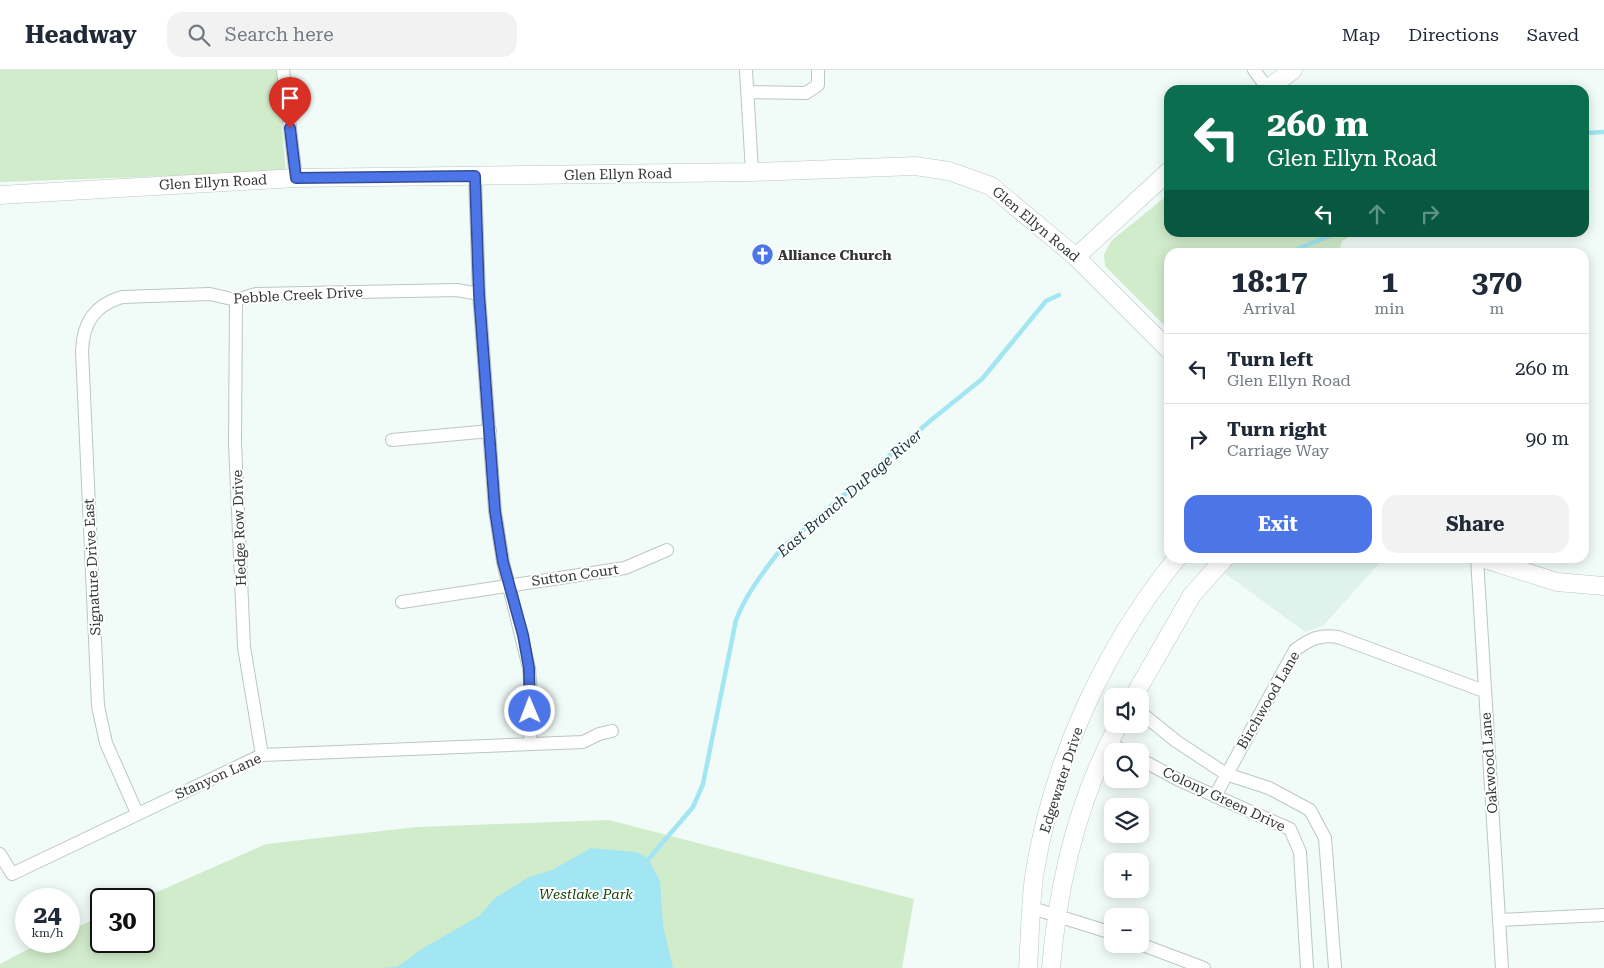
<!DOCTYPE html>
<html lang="en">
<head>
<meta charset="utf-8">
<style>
	body { margin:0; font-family:"Roboto Serif",serif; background:#f2f2f3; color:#1f2937; height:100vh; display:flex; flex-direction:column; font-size:19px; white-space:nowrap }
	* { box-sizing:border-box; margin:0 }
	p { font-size:16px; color:#747a83 }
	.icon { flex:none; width:28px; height:28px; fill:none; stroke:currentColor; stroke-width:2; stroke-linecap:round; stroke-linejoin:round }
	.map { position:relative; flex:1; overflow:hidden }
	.drawer { position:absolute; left:1164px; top:178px; width:425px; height:315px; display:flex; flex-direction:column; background:#fff; border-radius:15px; box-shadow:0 2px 12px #0003 }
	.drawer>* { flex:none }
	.guide { position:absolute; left:1164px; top:15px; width:425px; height:152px; border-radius:15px; box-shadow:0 2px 12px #0003; background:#0b6e4f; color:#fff; overflow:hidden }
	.fabs { position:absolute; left:1104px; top:618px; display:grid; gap:10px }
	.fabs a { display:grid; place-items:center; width:45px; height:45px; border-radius:10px; background:#fff; box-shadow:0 2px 12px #0003; font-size:25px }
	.speed { position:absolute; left:15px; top:818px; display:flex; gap:10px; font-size:25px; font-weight:700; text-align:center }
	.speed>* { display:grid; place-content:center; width:65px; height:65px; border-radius:50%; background:#fff; box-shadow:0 2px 12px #0003; line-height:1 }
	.speed small { font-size:12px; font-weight:400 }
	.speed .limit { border:2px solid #111; border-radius:8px; background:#fff; color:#111 }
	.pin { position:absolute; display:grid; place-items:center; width:42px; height:42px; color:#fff; margin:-51px -21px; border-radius:50% 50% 50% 0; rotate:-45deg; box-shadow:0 0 5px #0007 }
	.pin .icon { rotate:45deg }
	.me { position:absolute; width:55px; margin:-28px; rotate:359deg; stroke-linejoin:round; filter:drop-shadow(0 0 4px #0008) }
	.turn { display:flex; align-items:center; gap:18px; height:105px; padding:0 20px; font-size:22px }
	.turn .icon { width:65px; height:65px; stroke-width:2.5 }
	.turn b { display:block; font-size:35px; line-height:42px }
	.lanes { display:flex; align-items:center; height:48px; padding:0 20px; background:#0003; justify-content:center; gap:25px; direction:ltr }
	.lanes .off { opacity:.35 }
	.eta { display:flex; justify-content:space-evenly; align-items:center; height:85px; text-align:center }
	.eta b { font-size:30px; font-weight:700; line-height:35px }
	.action { display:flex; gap:10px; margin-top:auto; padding:10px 20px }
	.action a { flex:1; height:58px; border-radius:15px; background:#4c75e8; color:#fff; font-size:20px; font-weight:700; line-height:58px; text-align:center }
	.action a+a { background:#f2f2f3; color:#1f2937 }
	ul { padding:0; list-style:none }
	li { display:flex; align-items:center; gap:15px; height:70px; padding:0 20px; border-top:1px solid #e0e1e3 }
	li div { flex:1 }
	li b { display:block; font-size:19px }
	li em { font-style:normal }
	header { display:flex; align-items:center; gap:30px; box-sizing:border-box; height:70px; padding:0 25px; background:#fff; border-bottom:1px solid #e0e1e3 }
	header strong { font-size:24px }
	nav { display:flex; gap:28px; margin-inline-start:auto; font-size:18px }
	.search { width:350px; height:45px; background:#f2f2f3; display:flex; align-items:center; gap:12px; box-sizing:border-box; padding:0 18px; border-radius:15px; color:#747a83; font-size:19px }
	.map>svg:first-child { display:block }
</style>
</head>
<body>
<header>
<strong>Headway</strong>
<div class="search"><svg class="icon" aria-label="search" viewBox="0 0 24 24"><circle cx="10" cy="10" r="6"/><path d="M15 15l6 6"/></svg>Search here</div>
<nav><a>Map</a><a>Directions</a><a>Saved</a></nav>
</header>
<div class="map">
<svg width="1604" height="898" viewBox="0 0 1604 898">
	<rect width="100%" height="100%" fill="#f1fcf9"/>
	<path fill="#dff2ec" d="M 1230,488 L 1384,488 L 1323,556 L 1305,562 L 1219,499 Z"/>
	<path fill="#d1eccb" d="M 0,0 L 277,0 L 286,102 L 0,112 Z
		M 1169,124 L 1169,162 L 1357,163 L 1342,171 L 1339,182 L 1169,182 L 1169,260 L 1105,196 L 1104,184 L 1112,170 Z
		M 609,750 L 914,829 L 902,898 L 0,898 L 0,894 L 44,871 L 69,871 L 69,861 L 101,846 L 101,871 L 144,871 L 144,829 L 141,829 L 266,774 L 417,757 Z"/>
	<path fill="#a2e5f3" d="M 591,778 L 636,782 L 648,788 L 660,811 L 663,856 L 673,898 L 379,898 L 397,897 L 425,877 L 479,846 L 495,828 L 529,807 L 552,800 Z"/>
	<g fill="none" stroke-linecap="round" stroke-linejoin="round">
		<path stroke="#a2e5f3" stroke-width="4.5" d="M 1584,63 L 1604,62
			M 1291,182 L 1338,162
			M 646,792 L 693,737 L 703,714 L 736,550 C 746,524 764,501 781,479 L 930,351 L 982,309 L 1046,231 L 1059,225"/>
		<defs>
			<path id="street" d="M 283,0 L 296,108
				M 746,0 L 752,102
				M 1254,0 L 1268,19
				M 748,22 L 806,23 L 818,15 L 818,0
				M 475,106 L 479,224 L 495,441 L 503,492 L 529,598 L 531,624 L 530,674
				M 236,230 L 235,373 L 244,577 L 262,685
				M 392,370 L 490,361
				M 1477,488 L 1502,898
				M 402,532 L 625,498 L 667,480
				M 1140,642 L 1176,671 L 1226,704 L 1269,718 L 1310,740 L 1325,768 L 1335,898
				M 1108,673 L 1125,681
				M 1140,689 L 1179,710 L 1290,759 L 1300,782 L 1307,898
				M 1215,726 L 1295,580 C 1310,569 1320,564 1338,567 L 1484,621
				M 137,743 L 106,673 L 98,636 L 82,281 C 83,252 95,235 122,227 L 210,224 L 236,230 L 256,224 L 457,220 L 479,224
				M 0,784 L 12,804 L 262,685 L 583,672 L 599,664 L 612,661
				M 1032,838 L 1112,863
				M 1499,850 L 1604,845
				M 1140,874 L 1204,898"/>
			<path id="secondary" d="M 1266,20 L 1293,0
				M 0,125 L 296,108 L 752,102 L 915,96 L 949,101 L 991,116 L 1076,187 L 1169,280
				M 1076,187 L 1169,101
				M 1481,488 L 1557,512 L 1604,516
				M 1134,626 L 1192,525 L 1225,488
				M 1028,898 C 1030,868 1030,837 1034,807 C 1052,691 1104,578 1177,488
				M 1051,898 C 1058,814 1078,728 1119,654"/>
		</defs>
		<use href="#street" stroke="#bcc6c3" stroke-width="14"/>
		<use href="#secondary" stroke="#bcc6c3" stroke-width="19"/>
		<use href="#street" stroke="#fff" stroke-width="12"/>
		<use href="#secondary" stroke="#fff" stroke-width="18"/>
	</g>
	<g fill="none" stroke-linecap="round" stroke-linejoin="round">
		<defs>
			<path id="route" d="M 290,58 L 296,108 L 475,106 L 479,224 L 495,441 L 503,492 L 523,565 L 529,598 L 530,641"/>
		</defs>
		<use href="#route" stroke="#314c97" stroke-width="12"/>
		<use href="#route" stroke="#4c75e8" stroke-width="9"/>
	</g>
	<defs>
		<symbol id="church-disc" viewBox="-11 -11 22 22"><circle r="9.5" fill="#4c75e8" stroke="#fff"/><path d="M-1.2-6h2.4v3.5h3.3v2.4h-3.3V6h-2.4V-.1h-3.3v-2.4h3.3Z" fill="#fff"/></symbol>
	</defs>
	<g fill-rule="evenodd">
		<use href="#church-disc" x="750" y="172" width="25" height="25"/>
	</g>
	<g text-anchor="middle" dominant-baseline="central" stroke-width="4" stroke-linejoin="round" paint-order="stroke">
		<g font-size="14" fill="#323635" stroke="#fff">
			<text transform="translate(618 104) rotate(-1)">Glen Ellyn Road</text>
			<text transform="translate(213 112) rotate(-3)">Glen Ellyn Road</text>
			<text transform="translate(1036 154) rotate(40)">Glen Ellyn Road</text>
			<text transform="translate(298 225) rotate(-3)">Pebble Creek Drive</text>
			<text transform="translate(239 458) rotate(-92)">Hedge Row Drive</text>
			<text transform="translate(92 497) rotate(-93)">Signature Drive East</text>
			<text transform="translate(575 505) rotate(-8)">Sutton Court</text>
			<text transform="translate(1268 630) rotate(-60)">Birchwood Lane</text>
			<text transform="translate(1489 693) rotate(-94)">Oakwood Lane</text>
			<text transform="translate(218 706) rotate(-24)">Stanyon Lane</text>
			<text transform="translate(1061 710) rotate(-72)">Edgewater Drive</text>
			<text transform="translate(1224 729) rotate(25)">Colony Green Drive</text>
		</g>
		<g font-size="14" font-weight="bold" fill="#323635" stroke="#fff" text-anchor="start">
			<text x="778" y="185">Alliance Church</text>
		</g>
		<g font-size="14" font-style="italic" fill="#18450a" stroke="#fff">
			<text x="586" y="824">Westlake Park</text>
		</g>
		<g font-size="15" font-style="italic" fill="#15363c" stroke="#fff">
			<text transform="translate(850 423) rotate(-41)">East Branch DuPage River</text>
		</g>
	</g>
</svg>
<div class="fabs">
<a><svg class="icon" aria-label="sound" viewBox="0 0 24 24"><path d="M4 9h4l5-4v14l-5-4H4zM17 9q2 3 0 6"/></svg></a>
<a><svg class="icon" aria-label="search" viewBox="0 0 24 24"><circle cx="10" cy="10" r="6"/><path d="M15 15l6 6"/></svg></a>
<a><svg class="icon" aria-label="layers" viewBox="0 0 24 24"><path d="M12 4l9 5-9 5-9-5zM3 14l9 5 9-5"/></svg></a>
<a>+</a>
<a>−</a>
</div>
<div class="speed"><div>24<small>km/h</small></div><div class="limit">30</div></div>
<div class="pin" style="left:290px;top:58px;background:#d93025"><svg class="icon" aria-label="arrive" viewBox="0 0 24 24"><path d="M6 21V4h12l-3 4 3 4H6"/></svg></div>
<svg class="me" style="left:530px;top:641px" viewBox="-20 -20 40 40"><circle r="17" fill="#4c75e8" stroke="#fff" stroke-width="3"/><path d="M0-11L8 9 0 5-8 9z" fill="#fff"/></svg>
<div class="guide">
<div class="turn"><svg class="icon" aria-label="left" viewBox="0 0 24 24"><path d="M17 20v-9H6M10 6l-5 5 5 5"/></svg><div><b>260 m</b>Glen Ellyn Road</div></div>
<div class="lanes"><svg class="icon" aria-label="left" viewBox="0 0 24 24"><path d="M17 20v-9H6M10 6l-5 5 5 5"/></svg><svg class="icon off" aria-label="ahead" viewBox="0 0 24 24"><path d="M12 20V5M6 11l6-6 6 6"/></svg><svg class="icon off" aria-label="right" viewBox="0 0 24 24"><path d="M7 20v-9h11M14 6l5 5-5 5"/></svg></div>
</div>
<section class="drawer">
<div class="eta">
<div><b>18:17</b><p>Arrival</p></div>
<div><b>1</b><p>min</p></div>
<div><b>370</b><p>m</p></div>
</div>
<ul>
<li><svg class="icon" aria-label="left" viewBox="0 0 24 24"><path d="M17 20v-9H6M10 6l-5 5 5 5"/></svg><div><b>Turn left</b><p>Glen Ellyn Road</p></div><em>260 m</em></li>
<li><svg class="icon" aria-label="right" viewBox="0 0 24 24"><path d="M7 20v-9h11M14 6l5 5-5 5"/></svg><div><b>Turn right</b><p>Carriage Way</p></div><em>90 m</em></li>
</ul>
<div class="action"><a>Exit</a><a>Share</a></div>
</section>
</div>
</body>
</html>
